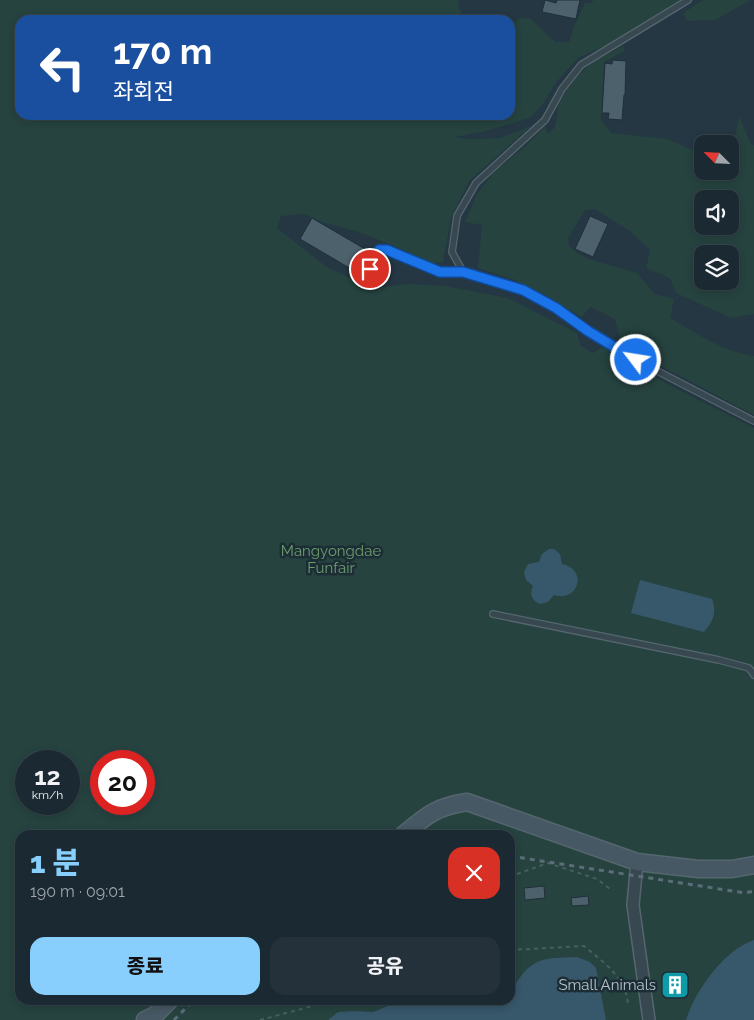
<!DOCTYPE html>
<html lang="ko">
<head>
<meta charset="utf-8">
<style>
	body { margin:0; font-family:Raleway,"Noto Sans KR",sans-serif; background:#24313a; color:#f1f3f6; height:100vh; display:flex; flex-direction:column; font-size:19px; white-space:nowrap }
	* { box-sizing:border-box; margin:0 }
	p { font-size:16px; color:#a0a6ac }
	.icon { flex:none; width:28px; height:28px; fill:none; stroke:currentColor; stroke-width:2; stroke-linecap:round; stroke-linejoin:round }
	.map { position:relative; flex:1; overflow:hidden }
	.details { position:absolute; left:15px; top:830px; width:500px; height:175px; display:flex; flex-direction:column; background:#1b2932; border-radius:15px; box-shadow:0 2px 8px #0003,0 0 0 1px #39454d }
	.details>* { flex:none }
	.guide { position:absolute; left:15px; top:15px; width:500px; height:105px; border-radius:15px; box-shadow:0 2px 8px #0003,0 0 0 1px #39454d; background:#1a4fa0; color:#fff; overflow:hidden }
	.needle { width:32px; rotate:294deg }
	.tools { position:absolute; left:694px; top:135px; display:grid; gap:10px }
	.tools a { display:grid; place-items:center; width:45px; height:45px; border-radius:10px; background:#1b2932; box-shadow:0 2px 8px #0003,0 0 0 1px #39454d; font-size:25px }
	.speed { position:absolute; left:15px; top:750px; display:flex; gap:10px; font-size:25px; font-weight:700; text-align:center }
	.speed>* { display:grid; place-content:center; width:65px; height:65px; border-radius:50%; background:#1b2932; box-shadow:0 2px 8px #0003,0 0 0 1px #39454d; line-height:1 }
	.speed small { font-size:12px; font-weight:400 }
	.speed .limit { border:8px solid #d22; background:#fff; color:#111 }
	.pin { position:absolute; display:grid; place-items:center; width:42px; height:42px; color:#fff; margin:-21px; border:2px solid #fff; border-radius:50%; box-shadow:0 1px 5px #0007 }
	.me { position:absolute; width:55px; margin:-28px; rotate:301deg; stroke-linejoin:round; filter:drop-shadow(0 0 4px #0008) }
	.turn { display:flex; align-items:center; gap:18px; height:105px; padding:0 15px; font-size:22px }
	.turn .icon { width:65px; height:65px; stroke-width:2.5 }
	.turn b { display:block; font-size:35px; line-height:42px }
	.round { display:grid; place-items:center; flex:none; width:52px; height:52px; border-radius:15px; background:#24313a }
	.headline { display:flex; align-items:center; justify-content:space-between; height:85px; padding:0 15px }
	h1 { font-size:30px; font-weight:800; line-height:38px; color:#88cffd }
	.cta { display:flex; gap:10px; margin-top:auto; padding:10px 15px }
	.cta a { flex:1; height:58px; border-radius:15px; background:#88cffd; color:#111; font-size:20px; font-weight:800; line-height:58px; text-align:center }
	.cta a+a { background:#24313a; color:#f1f3f6 }
	.map>svg:first-child { display:block }
</style>
</head>
<body>
<div class="map">
<svg width="754" height="1020" viewBox="0 0 754 1020">
	<rect width="100%" height="100%" fill="#243742"/>
	<path fill="#264340" fill-rule="evenodd" d="M 0,0 L 458,0 L 459,8 L 465,20 L 20,20 L 20,115 L 510,115 L 510,44 L 517,19 L 530,18 L 555,42 L 569,42 L 575,24 L 585,3 L 591,3 L 594,0 L 680,0 L 605,46 L 578,58 L 558,80 L 542,105 L 530,118 L 482,132 L 455,137 L 469,139 L 500,138 L 531,126 L 469,181 L 451,218 L 443,262 L 429,264 L 399,248 L 359,232 L 322,222 L 304,214 L 281,216 L 277,228 L 328,268 L 374,288 L 407,284 L 445,286 L 508,298 L 577,333 L 581,346 L 593,353 L 603,347 L 669,385 L 754,428 L 754,1020 L 0,1020 ZM 26,761 L 69,761 L 69,804 L 26,804 ZM 101,761 L 144,761 L 144,804 L 101,804 ZM 20,835 L 510,835 L 510,1000 L 20,1000 Z
		M 703,0 L 751,0 L 715,20 L 687,21 L 683,13 Z
		M 623,46 L 625,51 L 604,62 L 601,120 L 611,133 L 667,139 L 702,154 L 702,171 L 730,171 L 730,149 L 734,144 L 739,116 L 751,145 L 754,145 L 754,314 L 731,318 L 676,293 L 670,278 L 646,268 L 650,250 L 631,232 L 595,209 L 585,210 L 567,240 L 570,247 L 577,253 L 589,259 L 637,273 L 655,294 L 674,299 L 670,318 C 696,333 724,352 754,356 L 754,415 L 621,345 L 615,319 L 590,307 L 582,317 L 515,280 L 478,268 L 482,225 L 465,222 L 477,194 L 494,172 L 527,145 L 545,126 L 548,134 L 555,127 L 559,103 L 577,76 L 593,62 ZM 702,199 L 730,199 L 730,226 L 702,226 ZM 702,254 L 730,254 L 730,281 L 702,281 Z"/>
	<path fill="#37576a" d="M 549,549 L 554,549 L 560,554 L 562,564 C 588,569 579,603 554,595 L 548,602 L 540,604 C 532,601 529,594 533,586 L 526,580 L 524,572 L 528,564 L 539,562 L 542,554 Z
		M 640,580 L 712,599 C 717,613 713,622 704,632 L 631,613 Z
		M 754,940 L 754,1020 L 686,1020 C 695,991 724,950 754,940 Z
		M 577,957 L 590,962 L 596,968 L 606,1020 L 328,1020 L 338,1012 L 354,1011 L 373,1012 L 403,1000 L 510,1000 C 510,991 514,987 519,979 C 534,956 551,958 577,957 Z"/>
	<path fill="#4d616d" stroke="#1f2f38" d="M 545,0 L 556,3 L 557,0 L 580,0 L 576,19 L 542,12 Z
		M 613,60 L 626,61 L 625,95 L 624,95 L 622,120 L 608,119 L 609,113 L 602,113 L 605,63 L 612,64 Z
		M 590,216 L 608,224 L 593,257 L 575,249 Z
		M 312,218 L 370,252 L 358,273 L 300,239 Z
		M 544,886 L 545,898 L 525,900 L 524,888 Z
		M 588,896 L 589,905 L 572,906 L 571,898 Z
		M665 986a10 10 0 1 1 20 0a10 10 0 1 1-20 0Z"/>
	<g fill="none" stroke-linecap="round" stroke-linejoin="round">
		<defs>
			<path id="lane" d="M 370,269 L 379,250 L 387,250 L 440,272 L 463,272 L 523,290 L 556,308 L 588,331 L 636,360 L 754,421
				M 463,272 L 452,252 L 457,216 L 476,183 L 545,120 L 562,89 L 581,65 L 688,0
				M 493,614 L 719,660 L 749,668 L 754,675"/>
			<path id="street" d="M 637,862 L 633,905 L 649,1020"/>
			<path id="secondary" d="M 403,835 C 427,815 435,807 467,802 L 637,862 L 698,869 L 732,869 L 754,865
				M 145,1020 L 155,1015 L 170,1000"/>
		</defs>
		<use href="#lane" stroke="#56666f" stroke-width="8"/>
		<use href="#street" stroke="#56666f" stroke-width="14"/>
		<use href="#secondary" stroke="#56666f" stroke-width="19"/>
		<path stroke="#46605d" stroke-width="2" stroke-dasharray="4 4" stroke-linecap="butt" d="M 510,878 L 517,874 L 548,863 L 597,879 L 610,889
			M 510,950 L 584,946 C 604,963 625,976 628,1004
			M 260,1020 L 335,1000"/>
		<use href="#lane" stroke="#384851" stroke-width="5.5"/>
		<use href="#street" stroke="#384851" stroke-width="11"/>
		<use href="#secondary" stroke="#465864" stroke-width="16"/>
		<path stroke="#5a6d78" stroke-width="3" stroke-dasharray="5 5" stroke-linecap="butt" d="M 510,856 L 745,893 L 754,891
			M 174,1020 L 194,1000"/>
	</g>
	<g fill="none" stroke-linecap="round" stroke-linejoin="round">
		<defs>
			<path id="route" d="M 370,269 L 379,250 L 387,250 L 440,272 L 463,272 L 523,290 L 556,308 L 588,331 L 636,360"/>
		</defs>
		<use href="#route" stroke="#114b97" stroke-width="12"/>
		<use href="#route" stroke="#1a73e8" stroke-width="9"/>
	</g>
	<defs>
		<symbol id="building-square" viewBox="-11 -11 22 22"><rect x="-9" y="-9" width="18" height="18" rx="4" fill="#0f9aa8" stroke="#1d2d36"/><path d="M-4-6H4V6H1V3H-1V6H-4ZM-2.5-4.3h1.7v1.8h-1.7ZM.8-4.3h1.7v1.8H.8ZM-2.5-1h1.7V.8h-1.7ZM.8-1h1.7V.8H.8Z" fill="#fff"/></symbol>
	</defs>
	<g fill-rule="evenodd">
		<use href="#building-square" x="659" y="969" width="32" height="32"/>
	</g>
	<g text-anchor="middle" dominant-baseline="central" stroke-width="5" stroke-linejoin="round" paint-order="stroke">
		<g font-size="15" fill="#6b9e6b" stroke="#1d2d36">
			<text x="331" y="551">Mangyongdae<tspan x="331" dy="17">Funfair</tspan></text>
		</g>
		<g font-size="15" fill="#b5c3cc" stroke="#1d2d36" text-anchor="end">
			<text x="656" y="985">Small Animals</text>
		</g>
	</g>
</svg>
<div class="tools">
<a><svg class="needle" viewBox="-14 -14 28 28"><path d="M0-13l5 13h-10z" fill="#e53935"/><path d="M0 13l5-13h-10z" fill="#a0a6ac"/></svg></a>
<a><svg class="icon" aria-label="sound" viewBox="0 0 24 24"><path d="M4 9h4l5-4v14l-5-4H4zM17 9q2 3 0 6"/></svg></a>
<a><svg class="icon" aria-label="layers" viewBox="0 0 24 24"><path d="M12 4l9 5-9 5-9-5zM3 14l9 5 9-5"/></svg></a>
</div>
<div class="speed"><div>12<small>km/h</small></div><div class="limit">20</div></div>
<div class="pin" style="left:370px;top:269px;background:#d93025"><svg class="icon" aria-label="arrive" viewBox="0 0 24 24"><path d="M6 21V4h12l-3 4 3 4H6"/></svg></div>
<svg class="me" style="left:636px;top:360px" viewBox="-20 -20 40 40"><circle r="17" fill="#1a73e8" stroke="#fff" stroke-width="3"/><path d="M0-11L8 9 0 5-8 9z" fill="#fff"/></svg>
<div class="guide">
<div class="turn"><svg class="icon" aria-label="left" viewBox="0 0 24 24"><path d="M17 20v-9H6M10 6l-5 5 5 5"/></svg><div><b>170 m</b>좌회전</div></div>
</div>
<section class="details">
<div class="headline"><div><h1>1 분</h1><p>190 m · 09:01</p></div><a class="round" style="background:#d93025;color:#fff"><svg class="icon" aria-label="close" viewBox="0 0 24 24"><path d="M6 6l12 12M18 6L6 18"/></svg></a></div>
<div class="cta"><a>종료</a><a>공유</a></div>
</section>
</div>
</body>
</html>
